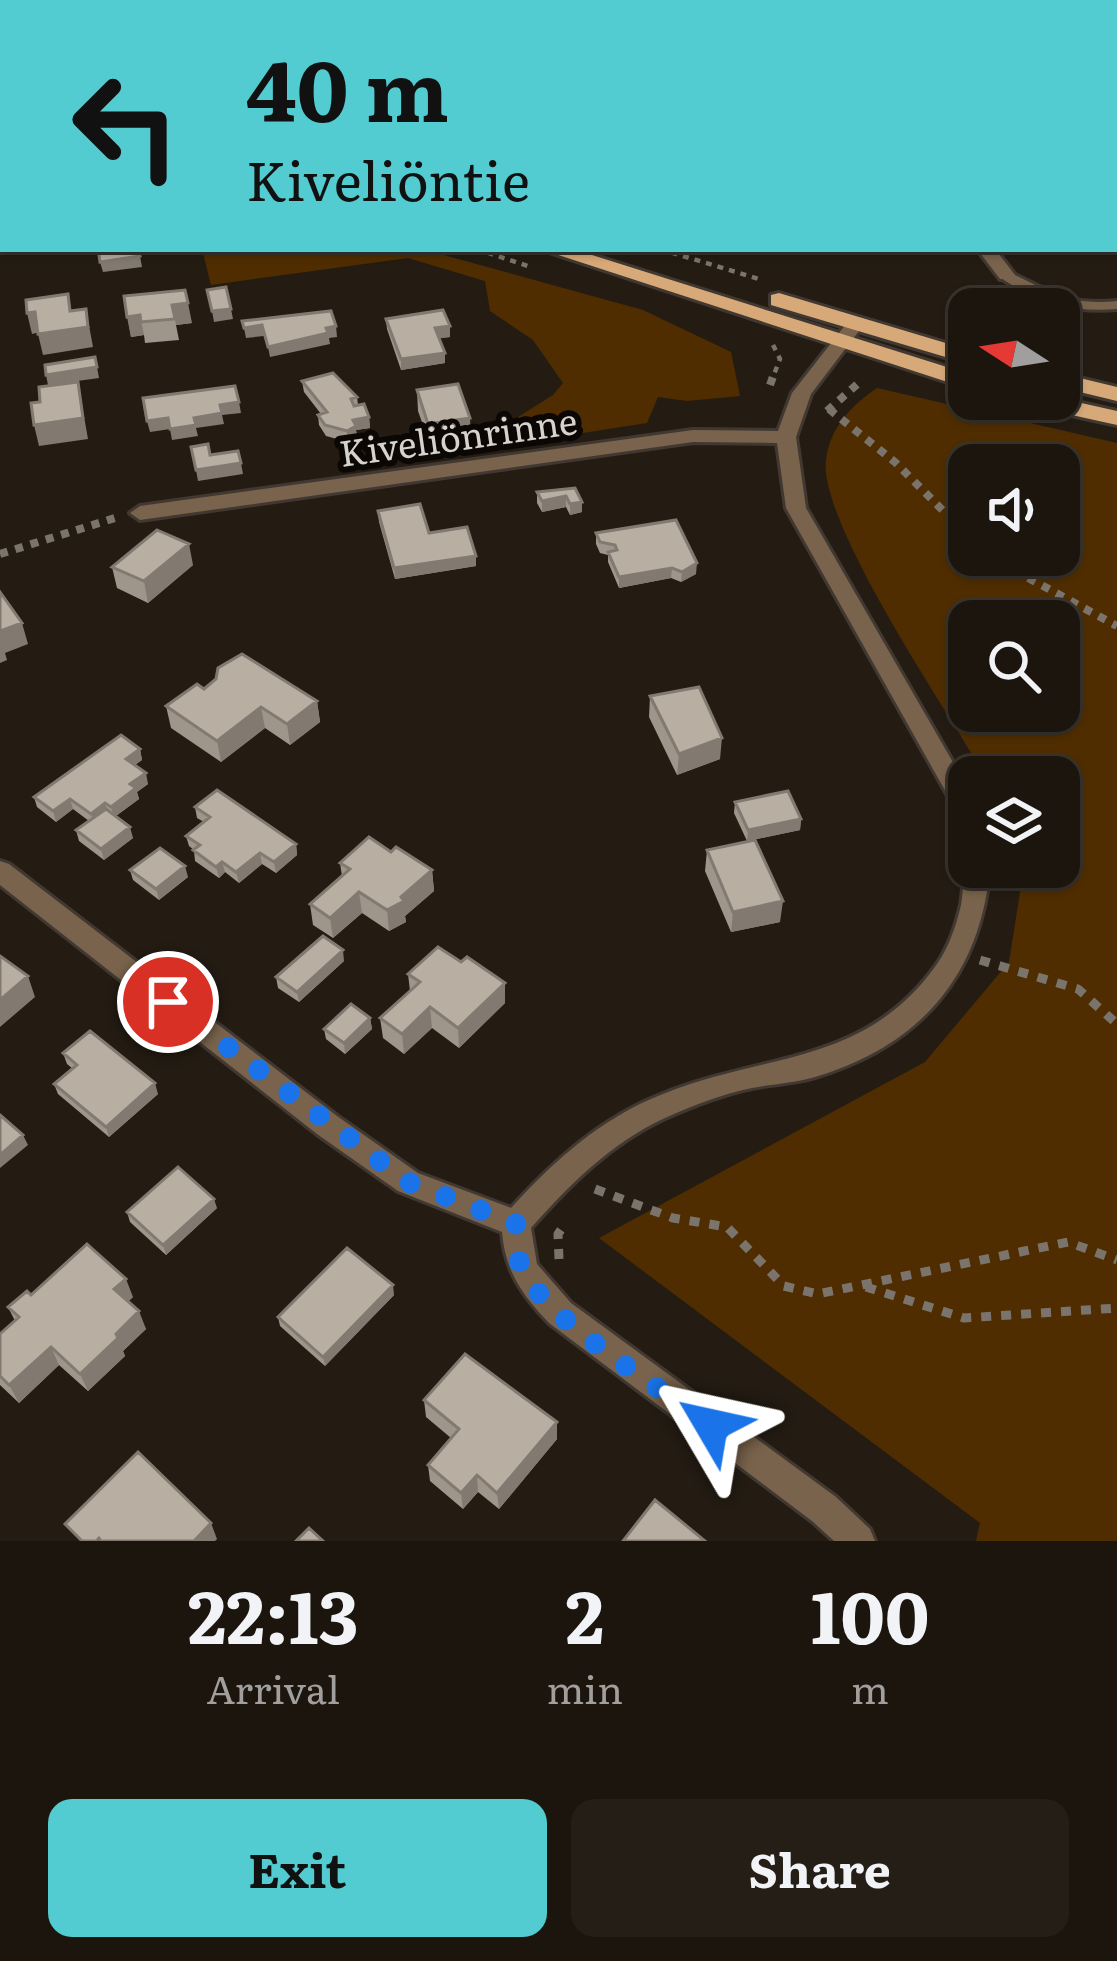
<!DOCTYPE html>
<html lang="en">
<head>
<meta charset="utf-8">
<style>
	body { margin:0; font-family:Literata,serif; background:#241e17; color:#f1f3f6; height:100vh; display:flex; flex-direction:column; font-size:45px; white-space:nowrap }
	* { box-sizing:border-box; margin:0 }
	p { font-size:39px; color:#a09f9e }
	.icon { flex:none; width:66px; height:66px; fill:none; stroke:currentColor; stroke-width:2; stroke-linecap:round; stroke-linejoin:round }
	.map { position:relative; height:1541px; overflow:hidden }
	.side { display:flex; flex-direction:column; background:#1b150e; flex:1 }
	.side>* { flex:none }
	.banner { position:absolute; left:0px; top:0px; width:1119px; height:252px; box-shadow:0 3px 9px #0004,0 0 0 3px #39342e; background:#52ccd0; color:#111; overflow:hidden }
	.needle { width:78px; rotate:282deg }
	.tools { position:absolute; left:948px; top:288px; display:grid; gap:24px }
	.tools a { display:grid; place-items:center; width:132px; height:132px; border-radius:24px; background:#1b150e; box-shadow:0 3px 9px #0004,0 0 0 3px #39342e; font-size:60px }
	.pin { position:absolute; display:grid; place-items:center; width:102px; height:102px; color:#fff; margin:-51px; border:6px solid #fff; border-radius:50%; box-shadow:0 3px 12px #0007 }
	.me { position:absolute; width:132px; margin:-66px; rotate:306deg; stroke-linejoin:round; filter:drop-shadow(0 0 9px #0008) }
	.turn { display:flex; align-items:center; gap:42px; height:252px; padding:0 48px; font-size:54px }
	.turn .icon { width:156px; height:156px; stroke-width:2.5 }
	.turn b { display:block; font-size:84px; line-height:102px }
	.eta { display:flex; justify-content:space-evenly; align-items:center; height:204px; text-align:center }
	.eta b { font-size:72px; font-weight:700; line-height:84px }
	.button { display:flex; gap:24px; margin-top:auto; padding:24px 48px }
	.button a { flex:1; height:138px; border-radius:24px; background:#52ccd0; color:#111; font-size:48px; font-weight:700; line-height:138px; text-align:center }
	.button a+a { background:#241e17; color:#f1f3f6 }
	.map>svg:first-child { display:block }
</style>
</head>
<body>
<div class="map">
<svg width="1117" height="1541" viewBox="0 0 1117 1541">
	<rect width="100%" height="100%" fill="#241c13"/>
	<path fill="#4f2d00" fill-rule="evenodd" d="M 202,249 L 422,249 L 643,310 L 731,352 L 740,396 L 687,401 L 658,397 L 647,423 L 525,442 L 518,417 L 553,395 L 563,383 L 533,340 L 490,311 L 485,281 L 408,258 L 211,285 Z
		M 877,388 L 1117,443 L 1117,1541 L 976,1541 L 980,1523 L 599,1238 L 925,1062 L 1009,962 L 1024,867 L 1059,867 L 1059,777 L 986,777 C 950,715 818,522 826,460 C 830,427 852,405 877,388 ZM 969,465 L 1059,465 L 1059,555 L 969,555 ZM 1059,621 L 1059,711 L 969,711 L 969,621 Z"/>
	<g fill="none" stroke-linecap="round" stroke-linejoin="round">
		<defs>
			<path id="lane" d="M 1033,0 L 1043,0 L 1042,3 L 1032,3 Z
				M 1006,271 C 1051,291 1064,306 1117,301 L 1117,309 C 1073,313 1037,302 1001,278 L 999,275 Z"/>
			<path id="street" d="M 439,0 L 467,0 L 469,3 L 441,3 Z
				M 1116,16 L 1117,16 L 1117,24 L 1116,24 Z
				M 977,249 L 995,249 L 1015,275 L 1012,279 L 1000,279 Z
				M 856,317 L 865,323 L 811,394 L 796,437 L 806,508 L 969,790 L 969,837 L 960,835 L 951,801 L 786,508 L 777,443 L 693,442 L 140,520 L 130,513 L 140,506 L 693,430 L 778,431 L 792,393 L 850,319 Z
				M 968,860 L 969,867 L 990,867 C 981,976 919,1046 815,1077 C 794,1083 773,1084 752,1088 C 722,1094 692,1106 665,1118 C 611,1143 570,1184 531,1228 L 537,1264 L 571,1303 L 836,1497 L 870,1529 L 875,1541 L 834,1541 L 812,1521 L 549,1323 C 523,1296 505,1271 502,1232 L 398,1191 L 317,1134 L 0,885 L 0,861 L 9,864 L 337,1116 L 418,1173 L 511,1208 C 555,1160 601,1118 663,1094 C 767,1052 865,1066 937,964 C 949,947 956,926 961,905 C 964,890 962,874 968,860 Z"/>
			<path id="secondary" d="M 516,3 L 520,0"/>
			<path id="primary" d="M 0,149 L 3,150 L 3,162 L 0,161 Z
				M 540,249 L 573,249 L 969,374 L 969,389 Z
				M 779,293 L 969,350 L 969,364 L 771,305 L 771,295 Z
				M 1059,373 L 1117,387 L 1117,401 L 1059,387 Z
				M 1059,398 L 1117,411 L 1117,425 L 1022,404 L 1019,399 Z"/>
		</defs>
		<use href="#lane" stroke="#413931" stroke-width="6"/>
		<use href="#street" stroke="#413931" stroke-width="6"/>
		<use href="#secondary" stroke="#413931" stroke-width="30"/>
		<use href="#primary" stroke="#413931" stroke-width="6"/>
		<path stroke="#7b746c" stroke-width="4.5" stroke-dasharray="6 6" stroke-linecap="butt" d="M 476,249 L 531,267
			M 660,249 L 762,280
			M 773,345 L 780,359 L 773,377"/>
		<path stroke="#7b746c" stroke-width="8" stroke-dasharray="8 8" stroke-linecap="butt" d="M 770,385 L 774,374
			M 829,409 L 896,463 L 969,537
			M 827,411 L 862,380
			M 0,554 L 115,518
			M 986,555 L 1117,626"/>
		<path stroke="#7b746c" stroke-width="9" stroke-dasharray="10 10" stroke-linecap="butt" d="M 980,960 L 1078,989 L 1117,1024
			M 595,1189 L 673,1218 L 727,1227 L 784,1286 L 818,1294 L 1068,1242 L 1117,1260
			M 559,1259 L 558,1234 L 563,1227
			M 866,1287 L 964,1318 L 1117,1308"/>
		<use href="#lane" fill="#79634c" fill-rule="evenodd"/>
		<use href="#street" fill="#79634c" fill-rule="evenodd"/>
		<use href="#secondary" stroke="#ae8a65" stroke-width="24"/>
		<use href="#primary" fill="#d8a978" fill-rule="evenodd"/>
	</g>
	<path fill="#9f968b" d="M 768,0 L 830,0 L 830,3 L 767,3 Z
		M 124,296 L 192,323 L 176,325 L 179,340 L 145,343 L 144,335 L 131,337 Z
		M 386,319 L 450,337 L 439,338 L 445,363 L 401,370 L 387,329 Z
		M 302,381 L 357,397 L 358,405 L 369,417 L 370,428 L 356,430 L 357,437 L 348,442 L 326,436 L 319,425 L 318,415 L 321,414 L 304,392 Z
		M 417,390 L 471,439 L 430,445 L 418,411 Z
		M 575,488 L 582,502 L 582,512 L 570,515 L 566,507 L 542,512 L 537,503 L 537,492 Z
		M 378,511 L 476,556 L 476,566 L 395,579 L 379,522 Z
		M 596,533 L 696,574 L 681,582 L 671,578 L 619,588 L 608,562 L 608,555 L 600,553 L 596,544 Z
		M 193,565 L 148,603 L 117,588 L 112,567 Z
		M 204,689 L 317,701 L 320,722 L 290,745 L 265,728 L 221,762 L 171,728 L 166,706 Z
		M 650,696 L 720,759 L 677,775 L 649,717 Z
		M 140,749 L 142,760 L 135,765 L 148,784 L 137,792 L 139,799 L 116,816 L 133,838 L 104,860 L 79,841 L 76,830 L 89,821 L 73,809 L 56,822 L 37,807 L 34,797 Z
		M 735,802 L 801,819 L 800,830 L 747,841 L 734,813 Z
		M 195,807 L 296,844 L 297,855 L 276,873 L 262,864 L 239,883 L 225,872 L 219,878 L 195,861 L 194,850 L 189,846 L 186,836 L 204,822 L 197,818 Z
		M 707,850 L 780,922 L 731,932 L 705,871 Z
		M 391,852 L 432,870 L 434,891 L 405,916 L 406,922 L 389,931 L 362,913 L 333,938 L 313,925 L 310,904 L 342,876 L 340,863 Z
		M 130,870 L 188,877 L 159,900 L 133,880 Z
		M 344,961 L 299,1002 L 278,988 L 276,977 Z
		M 461,962 L 505,983 L 505,1003 L 459,1048 L 432,1028 L 404,1054 L 383,1038 L 380,1018 L 410,991 L 408,974 Z
		M 370,1018 L 372,1029 L 345,1054 L 326,1039 L 324,1029 Z
		M 63,1053 L 158,1094 L 109,1137 L 58,1094 L 54,1084 L 73,1069 L 67,1064 Z
		M 217,1208 L 166,1255 L 130,1222 L 127,1212 Z
		M 31,1295 L 133,1297 L 128,1301 L 146,1329 L 123,1351 L 125,1356 L 88,1391 L 59,1365 L 19,1403 L 0,1385 L 0,1334 L 15,1321 L 8,1307 Z
		M 394,1295 L 325,1366 L 280,1326 L 278,1317 Z
		M 424,1400 L 557,1422 L 557,1439 L 499,1509 L 478,1492 L 463,1509 L 430,1481 L 428,1465 L 451,1438 L 426,1417 Z"/>
	<path fill="#827a71" d="M 801,0 L 830,0 L 830,3 L 800,3 Z
		M 3,29 L 3,49 L 0,49 L 0,30 Z
		M 140,256 L 142,267 L 103,272 L 100,262 Z
		M 68,294 L 72,314 L 86,309 L 93,347 L 43,355 L 38,334 Z
		M 188,303 L 192,323 L 176,325 L 172,305 Z
		M 231,309 L 233,319 L 214,322 L 212,311 Z
		M 35,312 L 40,332 L 32,334 L 27,313 Z
		M 140,315 L 144,335 L 131,337 L 127,317 Z
		M 262,325 L 264,336 L 246,338 L 244,328 Z
		M 336,326 L 337,337 L 329,338 L 330,344 L 270,357 L 268,347 Z
		M 450,326 L 450,337 L 435,339 L 435,328 Z
		M 445,353 L 445,363 L 401,370 L 401,359 Z
		M 97,367 L 99,378 L 48,385 L 46,375 Z
		M 78,382 L 88,439 L 39,446 L 34,425 Z
		M 239,402 L 241,413 L 222,415 L 224,424 L 196,428 L 198,436 L 172,440 L 170,429 L 220,405 Z
		M 369,417 L 370,428 L 356,430 L 357,437 L 348,442 L 347,431 L 353,420 Z
		M 168,418 L 170,429 L 150,432 L 147,421 Z
		M 470,418 L 471,439 L 430,445 L 428,424 Z
		M 241,463 L 243,474 L 198,481 L 196,470 Z
		M 566,496 L 566,507 L 542,512 L 542,501 Z
		M 582,502 L 582,512 L 570,515 L 570,504 Z
		M 189,544 L 193,565 L 148,603 L 144,581 Z
		M 476,556 L 476,566 L 395,579 L 394,568 Z
		M 697,563 L 696,574 L 681,582 L 682,572 Z
		M 672,568 L 671,578 L 619,588 L 619,577 Z
		M 22,623 L 28,644 L 5,653 L 7,660 L 0,663 L 0,631 Z
		M 317,701 L 320,722 L 290,745 L 287,724 Z
		M 261,707 L 265,728 L 221,762 L 217,741 Z
		M 722,738 L 720,759 L 677,775 L 679,754 Z
		M 140,749 L 142,760 L 128,769 L 126,759 Z
		M 146,773 L 148,784 L 137,792 L 139,799 L 114,817 L 111,807 L 130,784 Z
		M 70,799 L 73,809 L 56,822 L 53,811 Z
		M 105,803 L 108,813 L 94,824 L 91,814 Z
		M 801,819 L 800,830 L 747,841 L 748,830 Z
		M 130,827 L 133,838 L 104,860 L 101,849 Z
		M 296,844 L 297,855 L 276,873 L 274,862 Z
		M 260,853 L 262,864 L 239,883 L 236,872 Z
		M 222,862 L 225,872 L 219,878 L 216,867 Z
		M 185,866 L 188,877 L 159,900 L 156,889 Z
		M 432,870 L 434,891 L 405,916 L 406,922 L 389,931 L 387,910 Z
		M 359,892 L 362,913 L 333,938 L 330,918 Z
		M 783,901 L 780,922 L 731,932 L 733,912 Z
		M 343,950 L 344,961 L 299,1002 L 297,992 Z
		M 28,976 L 35,997 L 0,1027 L 0,1000 Z
		M 505,983 L 505,1003 L 459,1048 L 458,1028 Z
		M 430,1007 L 432,1028 L 404,1054 L 402,1034 Z
		M 370,1018 L 372,1029 L 345,1054 L 344,1043 Z
		M 155,1083 L 158,1094 L 109,1137 L 106,1127 Z
		M 23,1135 L 28,1145 L 0,1168 L 0,1155 Z
		M 214,1199 L 217,1208 L 166,1255 L 163,1245 Z
		M 126,1279 L 133,1297 L 122,1308 L 114,1289 Z
		M 393,1285 L 394,1295 L 325,1366 L 323,1357 Z
		M 139,1311 L 146,1329 L 123,1351 L 125,1356 L 88,1391 L 80,1374 Z
		M 51,1347 L 59,1365 L 19,1403 L 9,1385 Z
		M 557,1422 L 557,1439 L 499,1509 L 497,1493 Z
		M 477,1475 L 478,1492 L 463,1509 L 461,1493 Z
		M 211,1523 L 217,1539 L 215,1541 L 194,1541 Z"/>
	<path fill="#b9aea2" stroke="#827a71" stroke-width="3" d="M 133,0 L 148,0 L 149,3 L 124,3 L 123,1 Z
		M 164,0 L 225,0 L 226,3 L 151,2 Z
		M 260,0 L 336,0 L 333,3 L 256,3 Z
		M 356,0 L 386,0 L 383,3 L 353,3 Z
		M 679,0 L 705,0 L 703,3 L 680,3 L 682,1 Z
		M 0,9 L 3,9 L 3,29 L 0,30 Z
		M 98,249 L 138,249 L 140,256 L 100,262 Z
		M 226,287 L 231,309 L 212,311 L 207,290 Z
		M 185,290 L 188,303 L 172,305 L 175,319 L 141,322 L 140,315 L 127,317 L 124,296 Z
		M 68,294 L 70,311 L 86,309 L 88,327 L 38,334 L 35,312 L 27,313 L 26,300 Z
		M 443,310 L 450,326 L 435,328 L 445,353 L 401,359 L 386,319 Z
		M 331,311 L 336,326 L 326,328 L 328,333 L 268,347 L 262,325 L 244,328 L 242,321 Z
		M 95,357 L 97,367 L 46,375 L 45,365 Z
		M 333,373 L 357,397 L 351,399 L 354,406 L 364,404 L 369,417 L 353,420 L 356,426 L 347,431 L 325,425 L 318,415 L 327,412 L 302,381 Z
		M 78,382 L 83,418 L 34,425 L 31,403 L 40,402 L 39,387 Z
		M 458,384 L 470,418 L 428,424 L 417,390 Z
		M 235,386 L 239,402 L 220,405 L 222,413 L 194,418 L 196,425 L 170,429 L 168,418 L 147,421 L 143,398 Z
		M 208,444 L 210,455 L 238,451 L 241,463 L 196,470 L 191,447 Z
		M 575,488 L 582,502 L 570,504 L 566,496 L 542,501 L 537,492 Z
		M 420,504 L 429,533 L 467,527 L 476,556 L 394,568 L 378,511 Z
		M 676,520 L 697,563 L 682,572 L 672,568 L 619,577 L 608,552 L 617,550 L 615,545 L 600,542 L 596,533 Z
		M 157,530 L 189,544 L 144,581 L 112,567 Z
		M 0,592 L 22,623 L 0,631 Z
		M 242,654 L 317,701 L 287,724 L 261,707 L 217,741 L 166,706 L 197,684 L 204,689 L 216,679 L 218,668 Z
		M 699,687 L 722,738 L 679,754 L 650,696 Z
		M 121,735 L 140,749 L 126,759 L 146,773 L 130,784 L 136,788 L 111,807 L 105,803 L 91,814 L 70,799 L 53,811 L 34,797 Z
		M 217,790 L 296,844 L 274,862 L 260,853 L 236,872 L 222,862 L 216,867 L 193,850 L 200,845 L 186,836 L 210,817 L 195,807 Z
		M 788,791 L 801,819 L 748,830 L 735,802 Z
		M 106,809 L 130,827 L 101,849 L 76,830 Z
		M 369,837 L 391,852 L 396,847 L 432,870 L 401,897 L 404,901 L 387,910 L 359,892 L 330,918 L 310,904 L 350,869 L 340,863 Z
		M 755,840 L 783,901 L 733,912 L 707,850 Z
		M 160,848 L 185,866 L 156,889 L 130,870 Z
		M 323,936 L 343,950 L 297,992 L 276,977 Z
		M 438,947 L 461,962 L 467,957 L 505,983 L 458,1028 L 430,1007 L 402,1034 L 380,1018 L 420,982 L 408,974 Z
		M 0,956 L 28,976 L 0,1000 Z
		M 351,1004 L 370,1018 L 344,1043 L 324,1029 Z
		M 90,1031 L 155,1083 L 106,1127 L 54,1084 L 77,1065 L 63,1053 Z
		M 0,1115 L 23,1135 L 0,1155 Z
		M 178,1167 L 214,1199 L 163,1245 L 127,1212 Z
		M 87,1244 L 126,1279 L 114,1289 L 139,1311 L 116,1334 L 118,1338 L 80,1374 L 51,1347 L 9,1385 L 0,1376 L 0,1334 L 19,1317 L 8,1307 L 27,1291 L 31,1295 Z
		M 347,1248 L 393,1285 L 323,1357 L 278,1317 Z
		M 465,1354 L 557,1422 L 497,1493 L 477,1475 L 461,1493 L 428,1465 L 459,1429 L 424,1400 Z
		M 138,1452 L 211,1523 L 194,1541 L 101,1541 L 99,1538 L 96,1541 L 82,1541 L 65,1524 Z
		M 655,1500 L 705,1541 L 623,1541 Z
		M 309,1528 L 323,1541 L 296,1541 Z"/>
	<g fill="none" stroke-linecap="round" stroke-linejoin="round">
		<path stroke="#1a73e8" stroke-width="21" stroke-dasharray="0 37.8" d="M 168,1002 L 408,1182 L 516,1224 C 516,1244 516,1262 527,1278 C 562,1330 659,1387 711,1425"/>
	</g>
	<g text-anchor="middle" dominant-baseline="central" stroke-width="12" stroke-linejoin="round" paint-order="stroke">
		<g font-size="36" fill="#d8d2cc" stroke="#0a0704">
			<text transform="translate(458 435) rotate(-8)">Kiveliönrinne</text>
		</g>
	</g>
</svg>
<div class="tools">
<a><svg class="needle" viewBox="-14 -14 28 28"><path d="M0-13l5 13h-10z" fill="#e53935"/><path d="M0 13l5-13h-10z" fill="#a09f9e"/></svg></a>
<a><svg class="icon" aria-label="sound" viewBox="0 0 24 24"><path d="M4 9h4l5-4v14l-5-4H4zM17 9q2 3 0 6"/></svg></a>
<a><svg class="icon" aria-label="search" viewBox="0 0 24 24"><circle cx="10" cy="10" r="6"/><path d="M15 15l6 6"/></svg></a>
<a><svg class="icon" aria-label="layers" viewBox="0 0 24 24"><path d="M12 4l9 5-9 5-9-5zM3 14l9 5 9-5"/></svg></a>
</div>
<div class="pin" style="left:168px;top:1002px;background:#d93025"><svg class="icon" aria-label="arrive" viewBox="0 0 24 24"><path d="M6 21V4h12l-3 4 3 4H6"/></svg></div>
<svg class="me" style="left:711px;top:1425px" viewBox="-20 -20 40 40"><path d="M0-17L14 15 0 8-14 15z" fill="#1a73e8" stroke="#fff" stroke-width="4"/></svg>
<div class="banner">
<div class="turn"><svg class="icon" aria-label="left" viewBox="0 0 24 24"><path d="M17 20v-9H6M10 6l-5 5 5 5"/></svg><div><b>40 m</b>Kiveliöntie</div></div>
</div>
</div>
<section class="side">
<div class="eta">
<div><b>22:13</b><p>Arrival</p></div>
<div><b>2</b><p>min</p></div>
<div><b>100</b><p>m</p></div>
</div>
<div class="button"><a>Exit</a><a>Share</a></div>
</section>
</body>
</html>
